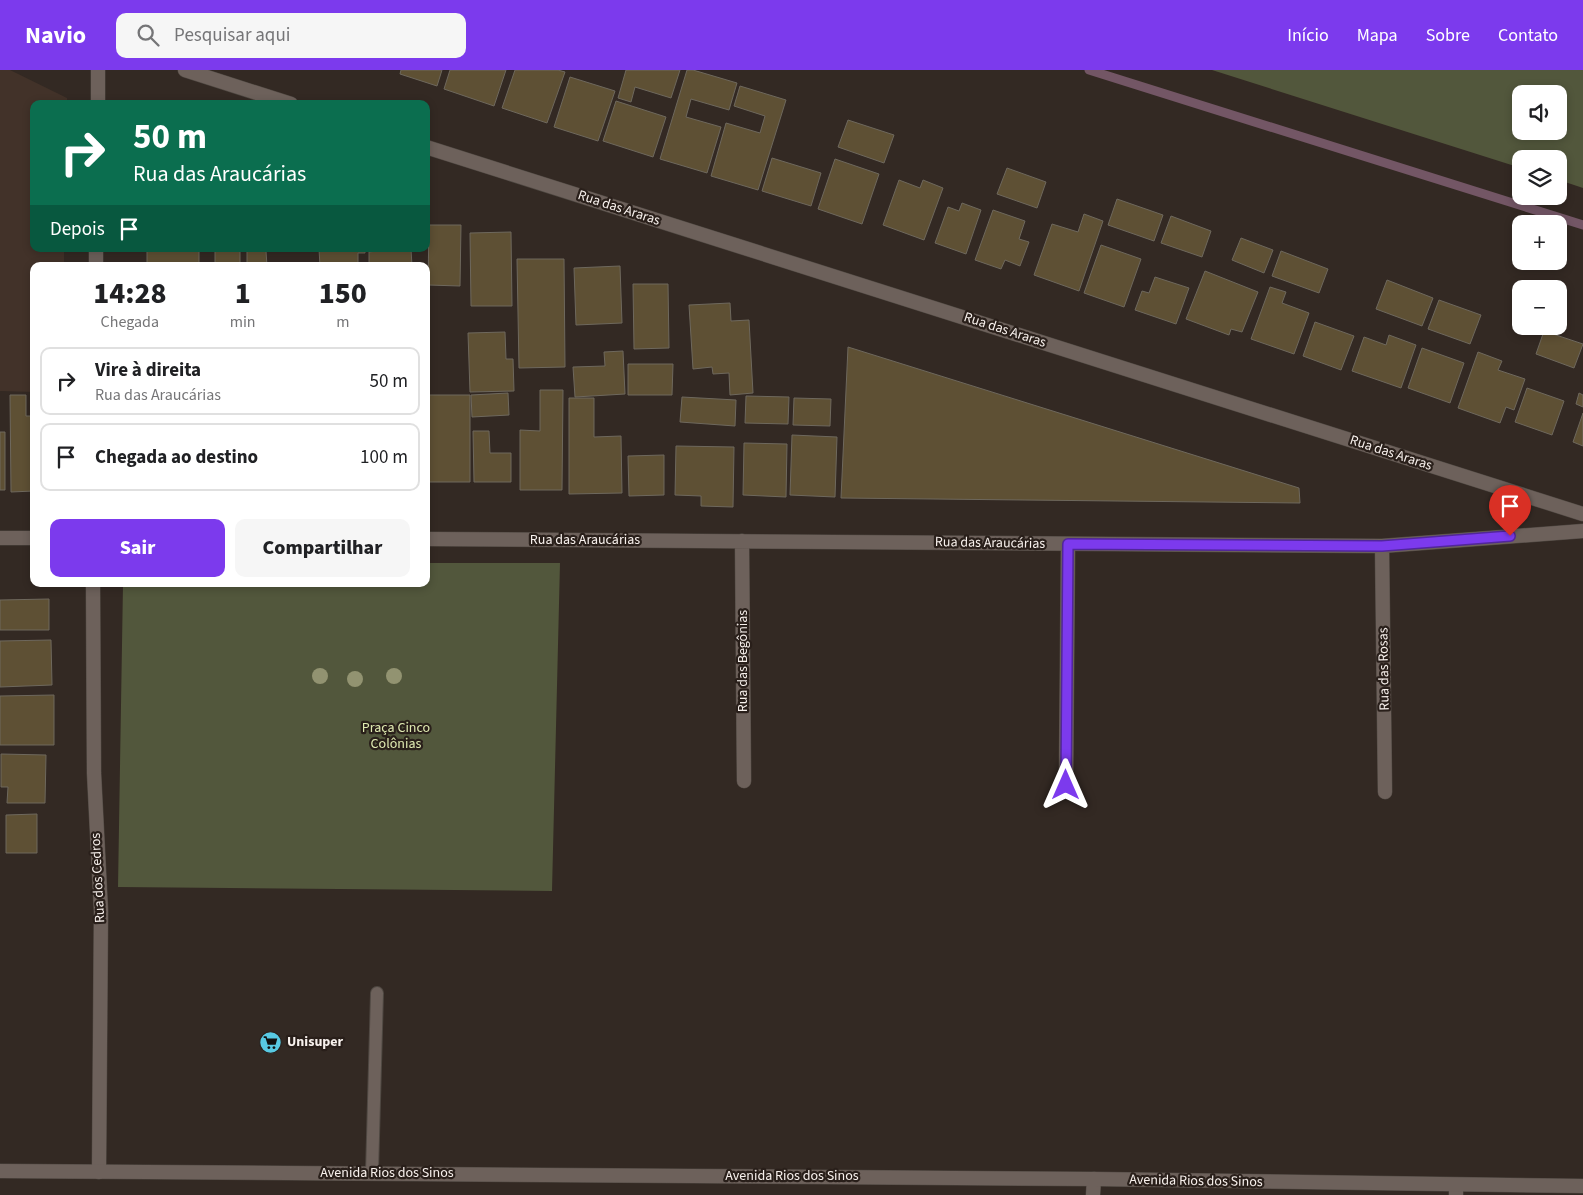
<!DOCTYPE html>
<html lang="pt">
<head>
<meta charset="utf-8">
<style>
	body { margin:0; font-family:"Source Sans 3",sans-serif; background:#f6f6f6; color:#202124; height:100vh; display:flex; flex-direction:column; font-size:19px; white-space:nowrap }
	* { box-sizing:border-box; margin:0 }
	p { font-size:16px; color:#757577 }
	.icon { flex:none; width:28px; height:28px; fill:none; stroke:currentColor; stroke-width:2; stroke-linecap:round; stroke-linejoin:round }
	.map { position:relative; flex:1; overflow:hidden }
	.details { position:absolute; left:30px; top:192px; width:400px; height:325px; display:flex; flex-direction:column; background:#fff; border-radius:10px; box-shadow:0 2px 8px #0003 }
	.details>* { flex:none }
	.guide { position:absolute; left:30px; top:30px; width:400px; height:152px; border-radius:10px; box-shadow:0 2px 8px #0003; background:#0b6e4f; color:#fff; overflow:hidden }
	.buttons { position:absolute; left:1512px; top:15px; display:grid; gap:10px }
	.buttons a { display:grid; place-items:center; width:55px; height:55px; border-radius:10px; background:#fff; box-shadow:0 2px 8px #0003; font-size:25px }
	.pin { position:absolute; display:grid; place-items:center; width:42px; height:42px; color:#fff; margin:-51px -21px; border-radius:50% 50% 50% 0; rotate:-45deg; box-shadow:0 0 5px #0007 }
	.pin .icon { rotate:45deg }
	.me { position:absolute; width:55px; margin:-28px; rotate:0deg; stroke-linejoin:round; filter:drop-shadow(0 0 4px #0008) }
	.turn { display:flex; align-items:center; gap:18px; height:105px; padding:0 20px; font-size:22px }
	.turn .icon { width:65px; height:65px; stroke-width:2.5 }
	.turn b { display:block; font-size:35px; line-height:42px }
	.then { display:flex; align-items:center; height:48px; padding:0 20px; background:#0003; gap:10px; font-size:19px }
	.eta { display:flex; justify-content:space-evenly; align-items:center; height:85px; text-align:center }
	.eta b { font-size:30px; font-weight:800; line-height:35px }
	.primary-button { display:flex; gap:10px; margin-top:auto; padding:10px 20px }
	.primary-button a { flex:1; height:58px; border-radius:10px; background:#7c3aed; color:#fff; font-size:20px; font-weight:800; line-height:58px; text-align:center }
	.primary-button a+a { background:#f6f6f6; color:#202124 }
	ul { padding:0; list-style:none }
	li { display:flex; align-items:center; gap:15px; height:68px; margin:0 10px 8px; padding:0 10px; border:2px solid #e0e0e0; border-radius:10px }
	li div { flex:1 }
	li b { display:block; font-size:19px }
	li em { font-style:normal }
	header { display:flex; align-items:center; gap:30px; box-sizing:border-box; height:70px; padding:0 25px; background:#7c3aed; color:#fff }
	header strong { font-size:24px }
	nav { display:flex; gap:28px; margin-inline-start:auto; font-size:18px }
	.search { width:350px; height:45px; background:#f6f6f6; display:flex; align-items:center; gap:12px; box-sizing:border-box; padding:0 18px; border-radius:10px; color:#757577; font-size:19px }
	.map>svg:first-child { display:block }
</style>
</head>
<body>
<header>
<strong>Navio</strong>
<div class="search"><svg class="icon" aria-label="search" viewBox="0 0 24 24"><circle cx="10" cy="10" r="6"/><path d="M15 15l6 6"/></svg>Pesquisar aqui</div>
<nav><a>Início</a><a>Mapa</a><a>Sobre</a><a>Contato</a></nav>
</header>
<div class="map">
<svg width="1583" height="1125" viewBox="0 0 1583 1125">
	<rect width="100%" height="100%" fill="#332923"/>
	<path fill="#423229" d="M 0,0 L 10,0 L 67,28 L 67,34 L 34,34 L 34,179 L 64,179 L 64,196 L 34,196 L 34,322 L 0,321 Z"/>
	<path fill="#52573c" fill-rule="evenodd" d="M 1212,0 L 1583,0 L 1583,118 L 1559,110 L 1559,89 L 1521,89 L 1521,98 ZM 1521,24 L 1559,24 L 1559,61 L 1521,61 Z
		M 426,493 L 560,493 L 552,821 L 118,817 L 123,514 L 426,514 Z"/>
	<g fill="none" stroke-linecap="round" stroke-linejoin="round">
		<path stroke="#735665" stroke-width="9" d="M 1089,0 L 1583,155"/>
	</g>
	<path fill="#5e5034" stroke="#6e685d" d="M 401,0 L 442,0 L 437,16 L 400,4 Z
		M 450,0 L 506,0 L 494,36 L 444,19 Z
		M 515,0 L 558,0 L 565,2 L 547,53 L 502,38 Z
		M 626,0 L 680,0 L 671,28 L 635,17 L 631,32 L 618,28 Z
		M 687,0 L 693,0 L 737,13 L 729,40 L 691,29 L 686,47 L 721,57 L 707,103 L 660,89 Z
		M 570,7 L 615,21 L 598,71 L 554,57 Z
		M 740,16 L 786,30 L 758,120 L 711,106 L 726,53 L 760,63 L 765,46 L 734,36 Z
		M 616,31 L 666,47 L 653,87 L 603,71 Z
		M 848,50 L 894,65 L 884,93 L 838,77 Z
		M 772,88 L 821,103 L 811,136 L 762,121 Z
		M 835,89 L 879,104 L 862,154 L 818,139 Z
		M 1007,98 L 1046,112 L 1037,138 L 997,124 Z
		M 899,110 L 920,118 L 923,110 L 943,118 L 924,170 L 883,155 Z
		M 1117,129 L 1163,145 L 1154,171 L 1108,155 Z
		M 962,133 L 981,140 L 966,184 L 935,173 L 948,137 L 959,141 Z
		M 993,140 L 1025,151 L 1019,169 L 1029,172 L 1020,196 L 1005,190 L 1001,199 L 975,190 Z
		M 1084,144 L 1103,151 L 1079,221 L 1034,205 L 1052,154 L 1078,162 Z
		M 1171,146 L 1211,161 L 1202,187 L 1161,173 Z
		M 429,155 L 461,155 L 460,216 L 428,215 Z
		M 511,162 L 512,236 L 471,236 L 470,163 Z
		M 1241,168 L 1273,180 L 1264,203 L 1232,190 Z
		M 1101,175 L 1141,189 L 1124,237 L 1084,223 Z
		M 147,179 L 199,179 L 199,196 L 147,196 Z
		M 215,179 L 240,179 L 240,196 L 215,196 Z
		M 247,179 L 304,179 L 266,181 L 267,196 L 247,196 Z
		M 319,179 L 365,179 L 365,183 L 358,183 L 358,196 L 320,196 Z
		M 377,179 L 411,179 L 412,196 L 369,196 L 369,182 L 377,181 Z
		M 1281,181 L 1328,199 L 1319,223 L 1272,206 Z
		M 517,189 L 564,189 L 565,297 L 519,298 Z
		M 620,196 L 622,253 L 576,255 L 574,198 Z
		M 1205,201 L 1258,222 L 1242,262 L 1231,259 L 1229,265 L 1186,249 Z
		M 1155,207 L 1189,218 L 1176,254 L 1135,240 L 1142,221 L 1149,223 Z
		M 1387,210 L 1433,228 L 1422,256 L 1376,239 Z
		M 633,214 L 668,214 L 669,278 L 634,279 Z
		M 1270,217 L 1286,222 L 1282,233 L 1309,243 L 1294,284 L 1251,269 Z
		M 1439,230 L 1481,245 L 1470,274 L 1428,259 Z
		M 730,233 L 731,251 L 749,250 L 753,323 L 730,325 L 729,303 L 713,304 L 712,297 L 693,299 L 689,235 Z
		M 1315,252 L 1354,266 L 1341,300 L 1303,286 Z
		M 1544,261 L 1583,274 L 1574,298 L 1536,284 Z
		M 505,262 L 506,289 L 513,289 L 514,321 L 470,322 L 468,263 Z
		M 1389,265 L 1416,275 L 1401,318 L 1352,301 L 1364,267 L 1386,275 Z
		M 848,277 L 1299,418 L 1300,433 L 841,428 Z
		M 1422,278 L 1464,293 L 1450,333 L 1408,318 Z
		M 623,281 L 625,324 L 575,327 L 573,297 L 605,296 L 604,282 Z
		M 1478,282 L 1502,291 L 1498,300 L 1525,309 L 1514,340 L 1506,337 L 1500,353 L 1458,338 Z
		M 628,294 L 673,294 L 672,325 L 628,325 Z
		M 1527,318 L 1564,331 L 1552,365 L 1515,352 Z
		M 540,320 L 563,320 L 562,420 L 520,420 L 520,360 L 540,361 Z
		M 508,323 L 509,345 L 472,347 L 471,325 Z
		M 1579,323 L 1583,325 L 1583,337 L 1576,334 Z
		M 10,325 L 26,325 L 26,346 L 34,346 L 34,421 L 11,422 Z
		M 426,325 L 470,325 L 470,412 L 426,412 Z
		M 746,326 L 789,327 L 788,354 L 745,353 Z
		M 682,327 L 736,330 L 735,356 L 680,352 Z
		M 569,328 L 594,328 L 594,367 L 621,366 L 622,423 L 569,424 Z
		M 794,328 L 831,329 L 830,356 L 793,355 Z
		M 1583,343 L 1583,376 L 1573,372 Z
		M 473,361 L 489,361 L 490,383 L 511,383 L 511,412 L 474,412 Z
		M 0,362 L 5,362 L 5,420 L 0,420 Z
		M 792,365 L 837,367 L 835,427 L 790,425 Z
		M 744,373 L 787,374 L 786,427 L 743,425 Z
		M 676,376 L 734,377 L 733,437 L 701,436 L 701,426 L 675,425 Z
		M 664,385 L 664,425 L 629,426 L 628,386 Z
		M 49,529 L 49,560 L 0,560 L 0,530 Z
		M 51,570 L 52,615 L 0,617 L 0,571 Z
		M 54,625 L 54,675 L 0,675 L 0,626 Z
		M 1,684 L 46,685 L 45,733 L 7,733 L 8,717 L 1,717 Z
		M 37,744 L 37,783 L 6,783 L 6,745 Z"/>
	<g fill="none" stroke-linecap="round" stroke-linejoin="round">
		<defs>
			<path id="service" d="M 372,1103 L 377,923"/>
			<path id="minor" d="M 185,0 L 291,34
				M 98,34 L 98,0
				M 426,77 L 1583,444
				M 96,196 L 96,179
				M 0,468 L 34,468
				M 426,469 L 1382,476 L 1583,461
				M 742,471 L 744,711
				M 1382,476 L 1385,722
				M 93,514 L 94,703 L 101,841 L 99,1102
				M 1066,715 L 1068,474
				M 1093,1125 L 1094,1109
				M 1456,1125 L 1456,1115"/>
			<path id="tertiary" d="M 0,1101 L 1094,1109 L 1583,1116"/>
		</defs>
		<use href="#service" stroke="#4f4842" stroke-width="14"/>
		<use href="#minor" stroke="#4f4842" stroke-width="15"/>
		<use href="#tertiary" stroke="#4f4842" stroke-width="15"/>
		<use href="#service" stroke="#6d615b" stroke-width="12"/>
		<use href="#minor" stroke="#6d615b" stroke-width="14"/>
		<use href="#tertiary" stroke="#6d615b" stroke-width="14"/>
	</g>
	<g fill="#929371">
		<circle cx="320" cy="606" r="8"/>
		<circle cx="394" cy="606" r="8"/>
		<circle cx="355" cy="609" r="8"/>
	</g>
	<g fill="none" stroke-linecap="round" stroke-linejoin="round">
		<defs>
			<path id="route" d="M 1066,715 L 1068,474 L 1382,476 L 1510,466"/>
		</defs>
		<use href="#route" stroke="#51269a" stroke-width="12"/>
		<use href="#route" stroke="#7c3aed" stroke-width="9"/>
	</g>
	<defs>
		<symbol id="supermarket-disc" viewBox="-11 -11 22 22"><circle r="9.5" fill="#58c9e3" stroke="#291f1a"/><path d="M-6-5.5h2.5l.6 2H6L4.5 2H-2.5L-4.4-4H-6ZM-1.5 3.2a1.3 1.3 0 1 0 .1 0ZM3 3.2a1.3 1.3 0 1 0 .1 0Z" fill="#111"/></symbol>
	</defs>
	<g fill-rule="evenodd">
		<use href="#supermarket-disc" x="258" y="960" width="25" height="25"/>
	</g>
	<g text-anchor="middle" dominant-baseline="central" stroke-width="4.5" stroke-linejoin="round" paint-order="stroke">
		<g font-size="14" fill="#f8f1ed" stroke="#291f1a">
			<text transform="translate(619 138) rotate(18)">Rua das Araras</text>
			<text transform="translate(1005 260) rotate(18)">Rua das Araras</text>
			<text transform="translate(1391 383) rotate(18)">Rua das Araras</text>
			<text x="585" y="470">Rua das Araucárias</text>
			<text transform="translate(990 473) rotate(1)">Rua das Araucárias</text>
			<text transform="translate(743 591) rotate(-90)">Rua das Begônias</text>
			<text transform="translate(1384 599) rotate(-91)">Rua das Rosas</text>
			<text transform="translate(98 808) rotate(-93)">Rua dos Cedros</text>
			<text x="387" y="1103">Avenida Rios dos Sinos</text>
			<text x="792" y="1106">Avenida Rios dos Sinos</text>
			<text transform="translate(1196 1111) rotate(1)">Avenida Rios dos Sinos</text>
		</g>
		<g font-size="14" fill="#dfeab1" stroke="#291f1a">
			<text x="396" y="658">Praça Cinco<tspan x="396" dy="16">Colônias</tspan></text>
		</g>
		<g font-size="14" font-weight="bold" fill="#f8f1ed" stroke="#291f1a" text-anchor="start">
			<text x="287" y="972">Unisuper</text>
		</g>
	</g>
</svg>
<div class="buttons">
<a><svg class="icon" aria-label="sound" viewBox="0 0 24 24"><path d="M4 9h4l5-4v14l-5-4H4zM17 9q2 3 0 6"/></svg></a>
<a><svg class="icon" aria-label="layers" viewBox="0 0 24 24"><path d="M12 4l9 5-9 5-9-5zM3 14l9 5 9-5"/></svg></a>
<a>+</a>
<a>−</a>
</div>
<div class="pin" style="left:1510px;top:466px;background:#d93025"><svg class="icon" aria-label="arrive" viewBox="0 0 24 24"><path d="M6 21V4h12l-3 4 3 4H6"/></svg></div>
<svg class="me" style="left:1066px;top:715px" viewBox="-20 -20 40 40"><path d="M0-17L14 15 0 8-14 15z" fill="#7c3aed" stroke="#fff" stroke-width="4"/></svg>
<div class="guide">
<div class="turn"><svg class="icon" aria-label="right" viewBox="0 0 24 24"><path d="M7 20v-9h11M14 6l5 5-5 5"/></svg><div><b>50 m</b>Rua das Araucárias</div></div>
<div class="then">Depois<svg class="icon" aria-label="arrive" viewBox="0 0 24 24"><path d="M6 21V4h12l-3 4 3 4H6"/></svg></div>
</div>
<section class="details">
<div class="eta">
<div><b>14:28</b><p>Chegada</p></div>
<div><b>1</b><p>min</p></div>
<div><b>150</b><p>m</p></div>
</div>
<ul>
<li><svg class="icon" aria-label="right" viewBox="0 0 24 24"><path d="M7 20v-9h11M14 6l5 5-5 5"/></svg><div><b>Vire à direita</b><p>Rua das Araucárias</p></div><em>50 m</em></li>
<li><svg class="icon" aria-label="arrive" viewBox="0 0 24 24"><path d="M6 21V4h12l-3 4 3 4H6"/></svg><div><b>Chegada ao destino</b></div><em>100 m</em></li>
</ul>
<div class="primary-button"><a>Sair</a><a>Compartilhar</a></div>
</section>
</div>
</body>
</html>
